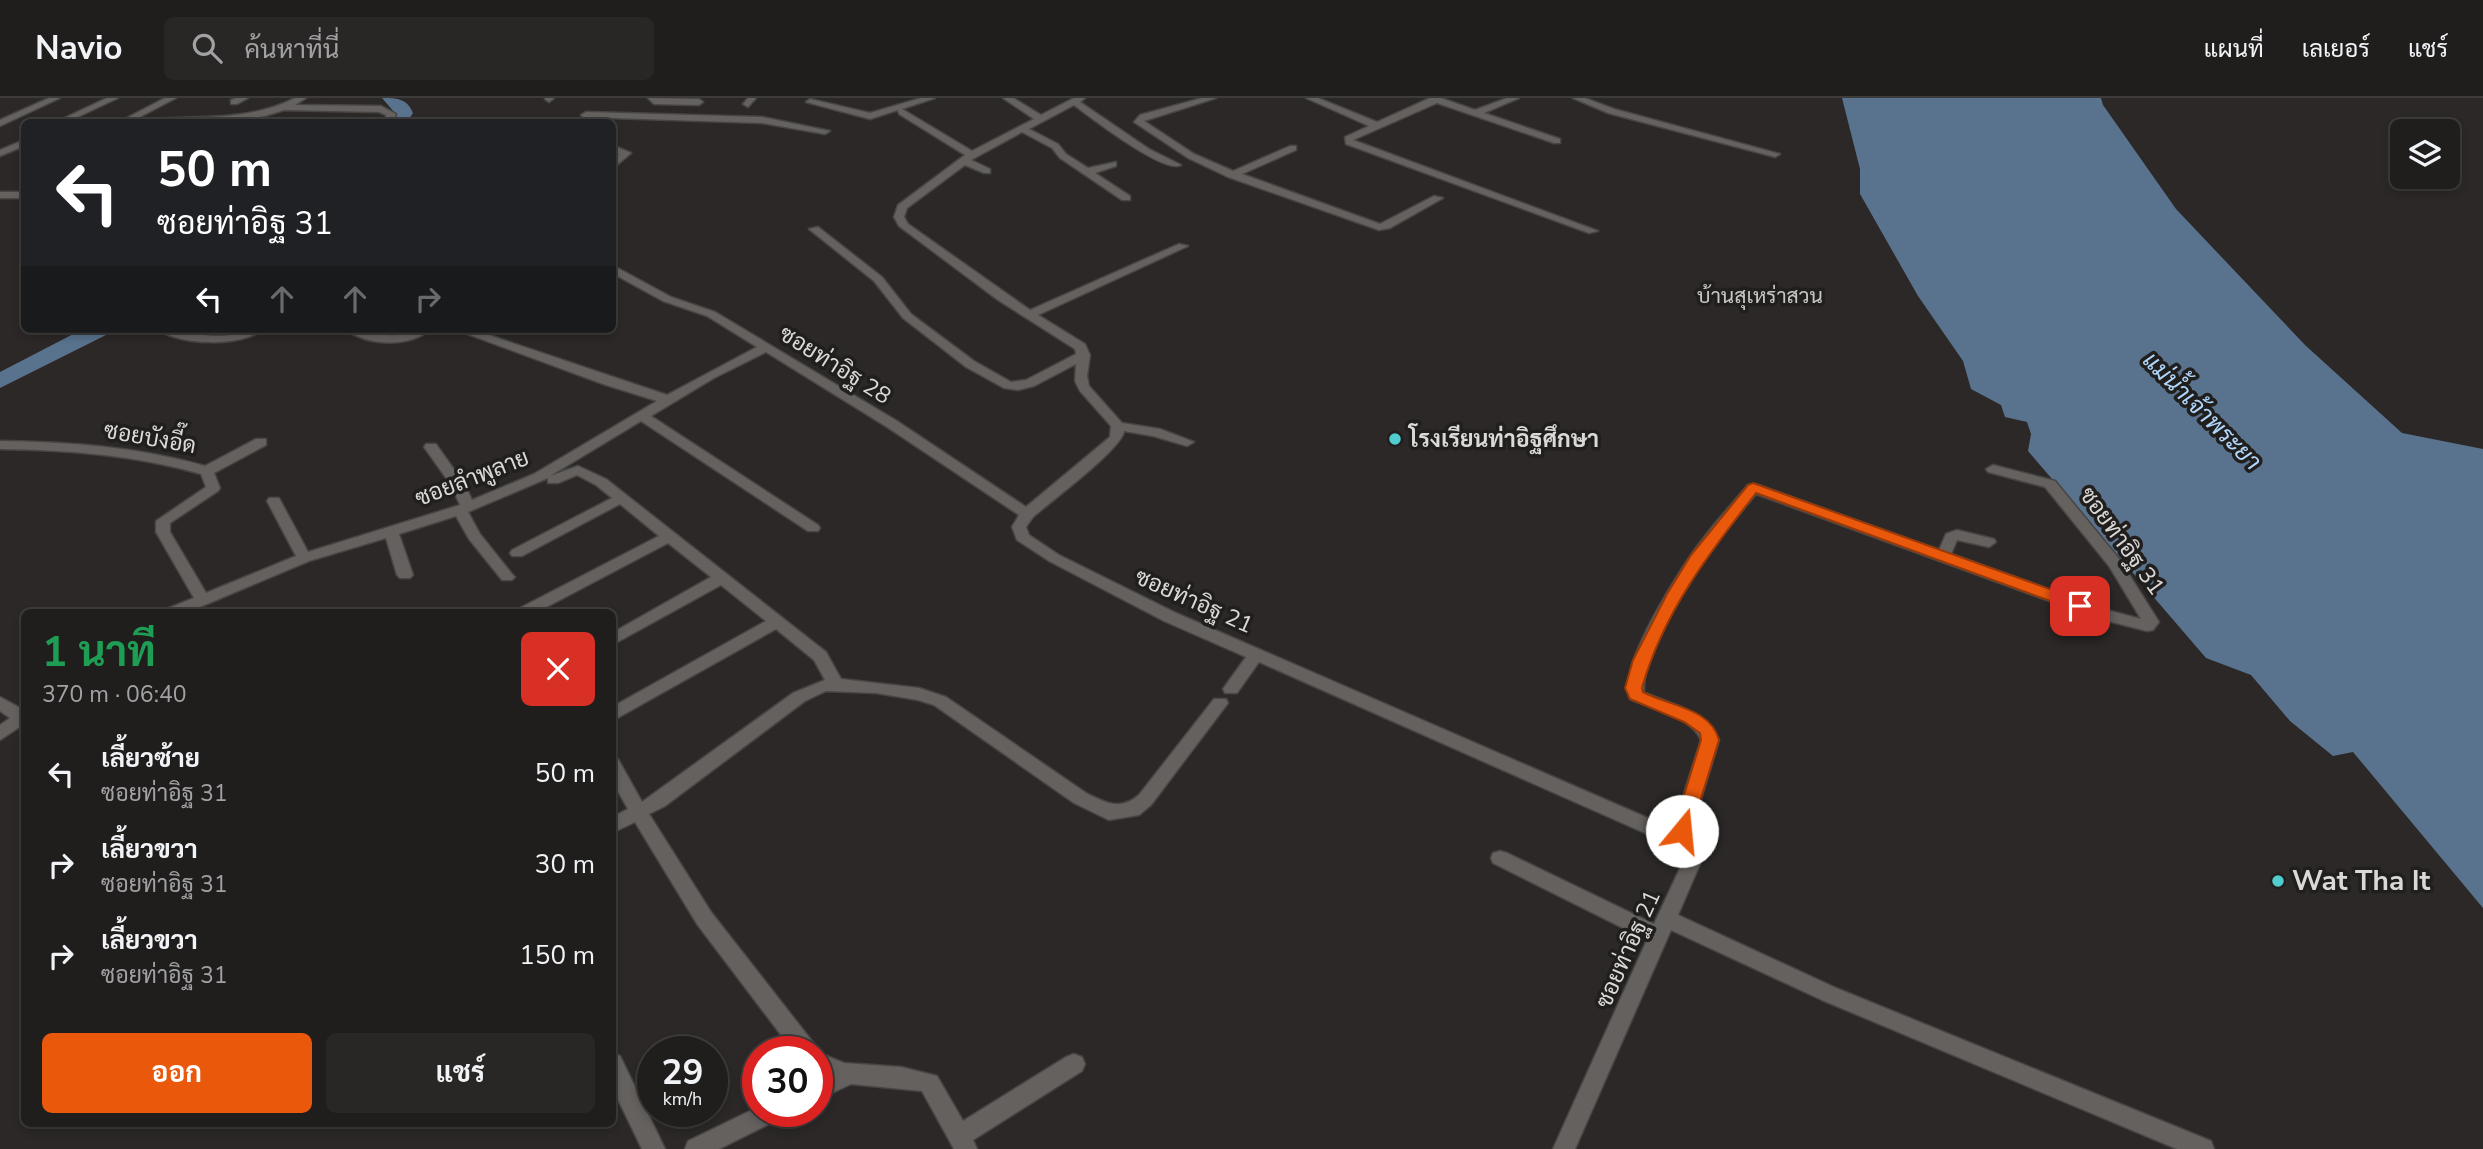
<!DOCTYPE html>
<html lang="th">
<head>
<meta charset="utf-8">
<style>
	body { margin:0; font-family:"Nunito Sans",Sarabun,sans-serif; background:#282726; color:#f1f3f6; height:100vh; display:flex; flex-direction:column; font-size:26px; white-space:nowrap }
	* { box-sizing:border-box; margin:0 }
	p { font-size:23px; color:#a2a2a4 }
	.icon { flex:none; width:38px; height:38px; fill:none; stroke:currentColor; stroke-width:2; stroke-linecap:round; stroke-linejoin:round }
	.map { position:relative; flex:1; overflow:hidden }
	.drawer { position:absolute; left:21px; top:511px; width:595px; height:518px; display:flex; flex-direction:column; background:#201e1d; border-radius:10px; box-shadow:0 4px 10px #0003,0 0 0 2px #3d3c3b }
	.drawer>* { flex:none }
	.top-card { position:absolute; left:21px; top:21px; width:595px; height:214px; border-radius:10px; box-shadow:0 4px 10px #0003,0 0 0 2px #3d3c3b; background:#202124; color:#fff; overflow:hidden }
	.buttons { position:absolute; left:2390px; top:21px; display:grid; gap:14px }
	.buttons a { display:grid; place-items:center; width:70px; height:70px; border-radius:10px; background:#201e1d; box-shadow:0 4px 10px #0003,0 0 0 2px #3d3c3b; font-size:35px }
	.speed { position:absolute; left:637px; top:938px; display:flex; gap:14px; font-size:35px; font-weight:700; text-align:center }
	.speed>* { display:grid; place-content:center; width:91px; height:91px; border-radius:50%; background:#201e1d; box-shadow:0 4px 10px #0003,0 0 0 2px #3d3c3b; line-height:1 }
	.speed small { font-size:18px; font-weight:400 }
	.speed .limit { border:10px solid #d22; background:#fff; color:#111 }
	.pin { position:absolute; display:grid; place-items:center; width:60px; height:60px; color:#fff; margin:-30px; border-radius:14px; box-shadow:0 4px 10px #0006 }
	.me { position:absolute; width:77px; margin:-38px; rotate:17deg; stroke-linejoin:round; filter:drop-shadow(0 0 5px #0008) }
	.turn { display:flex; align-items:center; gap:24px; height:147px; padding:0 21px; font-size:32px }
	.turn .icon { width:91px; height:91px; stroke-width:2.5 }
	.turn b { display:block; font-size:49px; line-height:60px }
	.lanes { display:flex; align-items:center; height:66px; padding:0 21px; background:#0003; justify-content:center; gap:35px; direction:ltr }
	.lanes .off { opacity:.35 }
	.round { display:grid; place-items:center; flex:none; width:74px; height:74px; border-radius:10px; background:#282726 }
	.headline { display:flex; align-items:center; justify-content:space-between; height:119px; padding:0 21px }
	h1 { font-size:42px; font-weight:700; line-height:52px; color:#1e9e55 }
	.action { display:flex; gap:14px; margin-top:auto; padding:14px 21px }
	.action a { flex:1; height:80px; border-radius:10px; background:#ea580c; color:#fff; font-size:28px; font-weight:700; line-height:80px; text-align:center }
	.action a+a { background:#282726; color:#f1f3f6 }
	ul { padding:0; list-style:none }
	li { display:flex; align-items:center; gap:21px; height:91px; padding:0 21px }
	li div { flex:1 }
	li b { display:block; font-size:26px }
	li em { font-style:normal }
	header { display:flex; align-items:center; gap:42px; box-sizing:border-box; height:98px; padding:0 35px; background:#201e1d; border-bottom:2px solid #3d3c3b }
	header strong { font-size:33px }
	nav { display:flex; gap:38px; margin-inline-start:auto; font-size:24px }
	.search { width:490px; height:63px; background:#282726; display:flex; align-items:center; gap:18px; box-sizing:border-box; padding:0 24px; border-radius:10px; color:#a2a2a4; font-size:26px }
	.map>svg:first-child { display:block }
</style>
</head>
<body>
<header>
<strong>Navio</strong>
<div class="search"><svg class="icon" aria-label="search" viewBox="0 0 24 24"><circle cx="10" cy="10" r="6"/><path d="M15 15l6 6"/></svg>ค้นหาที่นี่</div>
<nav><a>แผนที่</a><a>เลเยอร์</a><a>แชร์</a></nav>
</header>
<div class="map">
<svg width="2483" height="1051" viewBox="0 0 2483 1051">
	<rect width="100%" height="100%" fill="#2b2827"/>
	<path fill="#59738e" d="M 1842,0 L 2101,0 L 2103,7 L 2176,111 L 2305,247 L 2402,335 L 2483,351 L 2483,810 L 2353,654 L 2333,658 L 2290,623 L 2251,577 L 2206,560 L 2028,353 L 2031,336 L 2027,324 L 2005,319 L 2001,307 L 1971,291 L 1963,263 L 1918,198 L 1860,96 L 1860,71 Z"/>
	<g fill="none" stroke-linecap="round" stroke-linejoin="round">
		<path fill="#59738e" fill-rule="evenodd" d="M 382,0 C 396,0 407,0 413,15 L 407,24 L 391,24 L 395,15 Z
			M 83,231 L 111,231 L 108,236 L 0,290 L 0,274 Z"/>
		<defs>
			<path id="street" d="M 49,0 L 60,0 L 0,28 L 0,22 Z
				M 107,0 L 118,0 L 67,24 L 56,24 Z
				M 165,0 L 176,0 L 130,24 L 121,23 Z
				M 236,0 L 248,0 L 237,6 L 231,6 L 231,2 Z
				M 295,0 L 306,0 L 295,7 L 381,8 L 396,16 L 393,24 L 385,24 L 386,17 L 379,14 L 284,12 L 265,18 L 226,24 L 139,24 L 144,21 C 195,18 248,24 295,0 Z
				M 554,0 L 549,4 L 545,1 L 545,0 Z
				M 648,0 L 699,1 L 703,4 L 699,7 L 654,6 Z
				M 748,0 L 756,0 L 748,9 L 743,6 Z
				M 921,0 L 935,0 L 902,11 L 972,53 L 1034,21 L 1003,0 L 1013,0 L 1041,17 L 1074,0 L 1085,0 L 1080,4 L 1149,51 L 1181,67 C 1165,77 1090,19 1074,7 L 1029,31 L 1058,46 L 1066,56 L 1088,70 L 1116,64 L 1116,68 L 1095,75 L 1130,98 L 1130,102 L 1122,102 L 1060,60 L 1052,50 L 1022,34 L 971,62 L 990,71 L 990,75 L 984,75 L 965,67 L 907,110 L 904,119 L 908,126 L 1030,212 L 1179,146 L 1188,148 L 1038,217 L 1085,246 L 1090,257 L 1087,278 L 1089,288 L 1122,325 L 1160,331 L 1194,344 L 1187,348 L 1153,338 L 1124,333 C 1123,350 1050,404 1033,419 L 1026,429 L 1029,437 L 1059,457 L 1176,515 L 1673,731 L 1701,642 C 1690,617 1653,612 1630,601 C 1615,572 1680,471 1699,446 C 1714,425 1732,406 1748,387 L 1758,387 L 1939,452 L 1946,436 L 1957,432 L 1994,441 L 1996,444 L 1989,449 L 1957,442 L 1951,456 L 2107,512 L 2141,521 L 2109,468 L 2045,389 L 1988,374 L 1986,371 L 1993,367 L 2055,383 L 2120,462 L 2159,524 L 2153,532 L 2147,533 L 2096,520 L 1756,396 C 1719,439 1642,536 1644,594 C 1673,608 1704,610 1719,642 L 1689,740 L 1699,754 L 1700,766 L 1678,817 L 1836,890 L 2211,1043 L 2214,1051 L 2177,1051 L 1822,902 L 1671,832 L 1575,1051 L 1553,1051 L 1647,842 L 1493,765 L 1491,760 L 1493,755 L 1500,753 L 1507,755 L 1654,826 L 1682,766 L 1681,756 L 1672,747 L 1259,564 L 1237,595 L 1225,595 L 1223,591 L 1246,559 L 1164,523 L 1049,463 L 1017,442 L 1012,429 L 1019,417 L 887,329 L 766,254 L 714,280 L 651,318 L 818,427 L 820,430 L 818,433 L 808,433 L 641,323 L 550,378 L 578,368 L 606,381 L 826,554 L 841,581 L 919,590 L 946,599 L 1086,695 C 1106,705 1120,713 1139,697 L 1214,601 L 1226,601 L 1228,605 L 1151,707 L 1139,717 L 1109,722 L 1074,705 L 934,607 L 918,602 L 876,595 L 826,593 L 805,603 L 665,708 L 649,716 L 711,814 L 815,947 L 818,954 L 817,954 L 844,965 L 901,969 L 937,978 L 963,1023 L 1066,959 L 1074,956 L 1082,959 L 1085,966 L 1082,973 L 973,1042 L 977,1051 L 954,1051 L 922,993 L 851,986 L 817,1002 L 817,981 L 823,978 L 817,975 L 817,954 L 794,954 L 697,826 L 635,724 L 612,735 L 612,719 L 628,711 L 612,683 L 612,660 L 618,661 L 642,704 L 793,595 L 825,582 L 814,562 L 776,531 L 612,623 L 612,609 L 766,523 L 721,487 L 612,547 L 612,535 L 711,479 L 668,445 L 537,514 L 519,514 L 520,510 L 659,438 L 620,406 L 522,458 L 512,458 L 510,455 L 512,452 L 612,400 L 596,387 L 577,377 L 558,385 L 548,385 L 548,380 L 468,414 L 480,436 L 512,476 L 515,479 L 512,482 L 502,482 L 469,441 L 456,418 L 399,436 L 413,477 L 410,480 L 400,480 L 397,477 L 386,440 L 309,463 L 188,514 L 168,514 L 169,510 L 194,500 L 156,434 L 156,423 L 206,389 L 201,376 C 135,357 68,352 0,351 L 0,343 C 70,344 138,349 205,368 L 256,341 L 266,341 L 266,347 L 214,375 L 220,390 L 218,393 L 170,425 L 170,434 L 206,495 L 296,458 L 267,403 L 269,400 L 279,400 L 308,454 L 460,407 L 451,387 L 424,349 L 426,346 L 436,346 L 465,387 L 472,402 L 534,376 L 657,303 L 603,286 L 454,231 L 471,231 L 667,297 L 757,249 L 707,218 L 663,203 L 612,175 L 612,167 L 671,199 L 715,214 L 897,323 L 1026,409 L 1110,339 L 1111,328 L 1080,293 L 1075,283 L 1076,266 L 1034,288 L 1018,292 L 1004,290 L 966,269 L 903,220 L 874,183 L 809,131 L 818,129 L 882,179 L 911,216 L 974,263 L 1011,284 L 1026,282 L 1076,256 L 1075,251 L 998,202 L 899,128 L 894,119 L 898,107 L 965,57 L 899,16 L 898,12 L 870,21 L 806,4 L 810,1 L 870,15 Z
				M 1202,0 L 1216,0 L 1144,23 L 1194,56 L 1233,73 L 1290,48 L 1296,48 L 1296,52 L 1242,76 L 1380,126 L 1434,98 L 1443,100 L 1390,130 L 1379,132 L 1228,79 L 1188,60 L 1134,24 L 1140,17 Z
				M 1306,0 L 1318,0 L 1377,24 L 1430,0 L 1441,0 L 1475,12 L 1507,0 L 1519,0 L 1484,15 L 1560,41 L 1560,45 L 1554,45 L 1437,5 L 1353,42 L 1598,133 L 1589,135 L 1346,46 L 1345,39 L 1369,28 Z
				M 1573,0 L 1585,0 L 1614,11 L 1780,56 L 1775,59 L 1608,15 Z
				M 586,14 L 762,19 L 830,33 L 825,36 L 762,25 L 583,19 L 581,17 Z
				M 24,42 L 24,48 L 0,58 L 0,52 Z
				M 612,47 L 631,55 L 612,71 L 612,62 L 619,56 L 612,53 Z
				M 0,94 L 24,94 L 24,100 L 0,100 Z
				M 157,231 C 178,231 198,238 219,238 C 234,238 247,231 263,231 C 242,250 178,247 157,231 Z
				M 345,231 C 363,231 380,239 397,237 C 409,236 418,231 431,231 C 410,250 367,248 345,231 Z
				M 0,599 L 24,612 L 24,626 L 0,642 L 0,627 L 10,620 L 0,613 Z
				M 612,955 L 620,958 L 665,1051 L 642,1051 L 612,989 Z
				M 758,1009 L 758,1013 L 784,1013 L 781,1020 L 719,1051 L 685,1051 L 688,1043 Z"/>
		</defs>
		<use href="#street" stroke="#474544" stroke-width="3"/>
		<use href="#street" fill="#64615f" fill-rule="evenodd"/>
	</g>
	<path fill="#ea580c" stroke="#983908" stroke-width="2" d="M 1753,385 L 2086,504 L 2088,508 L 2080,513 L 2075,512 L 1756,395 C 1709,455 1663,515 1642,590 L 1643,594 C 1669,608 1711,610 1719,642 L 1691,733 L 1689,738 L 1682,740 L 1675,738 L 1673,733 L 1701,642 L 1700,635 L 1684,624 L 1630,601 L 1625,590 L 1633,562 L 1667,496 L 1691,457 L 1748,387 Z"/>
	<g fill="#52cdcf" stroke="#211f1d" stroke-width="2.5">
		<circle cx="1395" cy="341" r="7"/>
		<circle cx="2278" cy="783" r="7"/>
	</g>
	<g text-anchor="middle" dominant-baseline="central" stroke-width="7" stroke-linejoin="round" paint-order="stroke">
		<g font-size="21" fill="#c8c4c3" stroke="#211f1d">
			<text x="1760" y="198">บ้านสุเหร่าสวน</text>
		</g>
		<g font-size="23" fill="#dbd9d8" stroke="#211f1d">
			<text transform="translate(835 267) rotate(32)">ซอยท่าอิฐ 28</text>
			<text transform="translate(150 340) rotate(10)">ซอยบังอี๊ด</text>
			<text transform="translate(472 380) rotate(-21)">ซอยลำพูลาย</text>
			<text transform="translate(2122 443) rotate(54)">ซอยท่าอิฐ 31</text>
			<text transform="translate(1194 503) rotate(24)">ซอยท่าอิฐ 21</text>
			<text transform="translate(1628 851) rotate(-66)">ซอยท่าอิฐ 21</text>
		</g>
		<g font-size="23" font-weight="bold" fill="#dbd9d8" stroke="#211f1d" text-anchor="start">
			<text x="1409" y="341">โรงเรียนท่าอิฐศึกษา</text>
		</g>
		<g font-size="24" font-style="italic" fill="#b1d6fb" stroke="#211f1d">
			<text transform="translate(2202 313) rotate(45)">แม่น้ำเจ้าพระยา</text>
		</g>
		<g font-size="28" font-weight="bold" fill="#dbd9d8" stroke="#211f1d" text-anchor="start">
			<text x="2292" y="783">Wat Tha It</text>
		</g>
	</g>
</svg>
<div class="buttons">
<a><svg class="icon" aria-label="layers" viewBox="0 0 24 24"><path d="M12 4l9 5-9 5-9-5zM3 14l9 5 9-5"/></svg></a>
</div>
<div class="speed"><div>29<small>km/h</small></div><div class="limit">30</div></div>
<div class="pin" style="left:2080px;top:508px;background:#d93025"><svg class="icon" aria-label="arrive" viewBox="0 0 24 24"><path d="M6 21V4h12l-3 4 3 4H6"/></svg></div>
<svg class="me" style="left:1682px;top:733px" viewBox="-20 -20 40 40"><circle r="19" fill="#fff"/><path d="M0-13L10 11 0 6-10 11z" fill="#ea580c"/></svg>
<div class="top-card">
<div class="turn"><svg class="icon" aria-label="left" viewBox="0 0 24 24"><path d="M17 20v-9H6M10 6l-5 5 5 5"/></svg><div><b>50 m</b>ซอยท่าอิฐ 31</div></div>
<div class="lanes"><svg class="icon" aria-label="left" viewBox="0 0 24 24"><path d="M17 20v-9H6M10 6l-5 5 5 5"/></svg><svg class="icon off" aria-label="ahead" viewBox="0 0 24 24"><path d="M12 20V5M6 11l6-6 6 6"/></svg><svg class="icon off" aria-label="ahead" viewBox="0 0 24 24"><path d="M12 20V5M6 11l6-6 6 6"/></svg><svg class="icon off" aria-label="right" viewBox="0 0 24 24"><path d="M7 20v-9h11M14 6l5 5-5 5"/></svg></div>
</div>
<section class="drawer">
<div class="headline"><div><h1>1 นาที</h1><p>370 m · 06:40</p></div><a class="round" style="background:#d93025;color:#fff"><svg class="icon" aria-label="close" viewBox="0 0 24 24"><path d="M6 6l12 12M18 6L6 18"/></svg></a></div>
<ul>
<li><svg class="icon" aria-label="left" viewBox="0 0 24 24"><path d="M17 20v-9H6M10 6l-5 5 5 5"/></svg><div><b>เลี้ยวซ้าย</b><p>ซอยท่าอิฐ 31</p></div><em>50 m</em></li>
<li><svg class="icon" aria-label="right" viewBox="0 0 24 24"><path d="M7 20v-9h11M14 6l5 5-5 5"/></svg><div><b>เลี้ยวขวา</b><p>ซอยท่าอิฐ 31</p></div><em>30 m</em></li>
<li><svg class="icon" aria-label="right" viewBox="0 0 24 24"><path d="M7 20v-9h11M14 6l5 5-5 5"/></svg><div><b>เลี้ยวขวา</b><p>ซอยท่าอิฐ 31</p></div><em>150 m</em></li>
</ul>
<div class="action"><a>ออก</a><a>แชร์</a></div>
</section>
</div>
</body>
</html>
